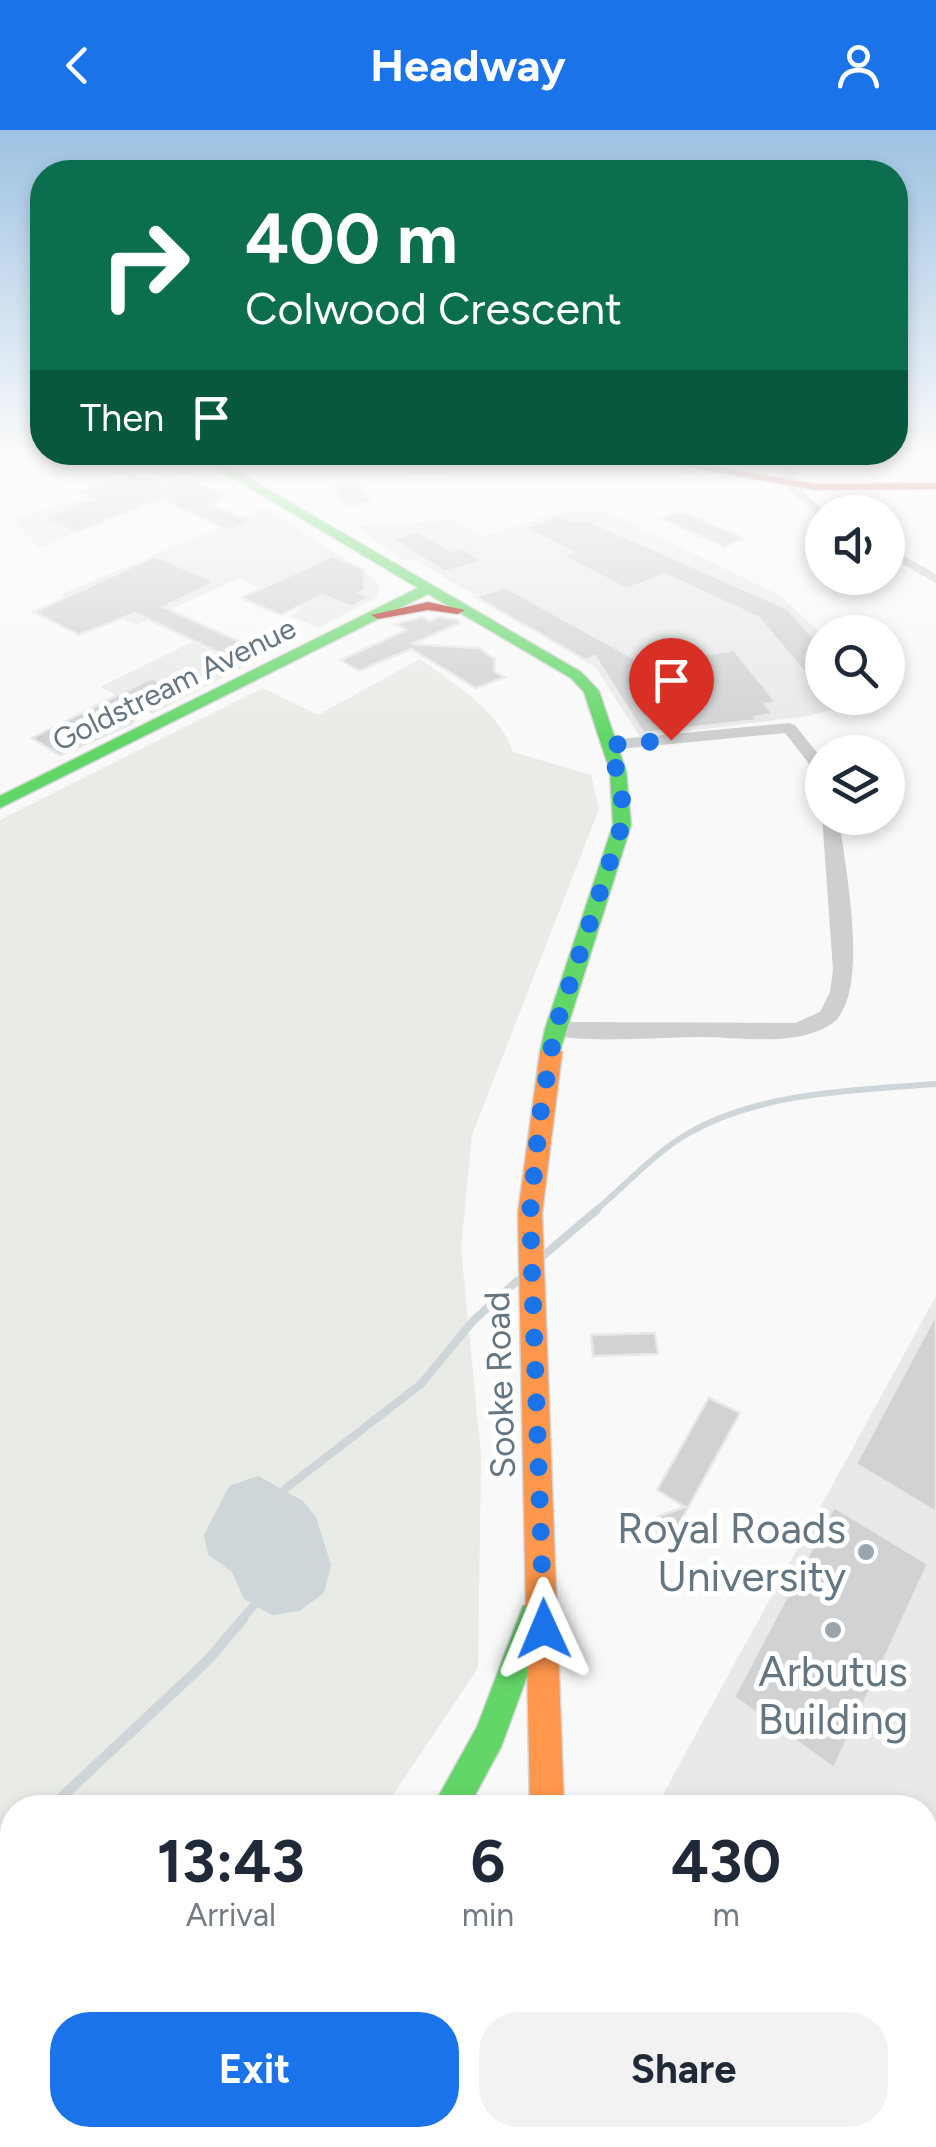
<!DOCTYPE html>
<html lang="en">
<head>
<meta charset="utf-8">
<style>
	body { margin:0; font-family:Figtree,sans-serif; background:#f2f2f3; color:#1f2937; height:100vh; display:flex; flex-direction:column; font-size:38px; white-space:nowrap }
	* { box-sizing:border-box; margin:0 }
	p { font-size:32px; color:#747a83 }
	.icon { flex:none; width:55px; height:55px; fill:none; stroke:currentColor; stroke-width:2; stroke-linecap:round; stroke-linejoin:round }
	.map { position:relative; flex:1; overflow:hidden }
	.details { position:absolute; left:0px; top:1665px; width:938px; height:352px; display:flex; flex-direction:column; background:#fff; border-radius:40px 40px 0 0; box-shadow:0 5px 15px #0003 }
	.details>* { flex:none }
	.hud { position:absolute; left:30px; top:30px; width:878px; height:305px; border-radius:40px; box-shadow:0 5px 15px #0003; background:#0b6e4f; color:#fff; overflow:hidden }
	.fabs { position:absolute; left:805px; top:365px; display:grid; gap:20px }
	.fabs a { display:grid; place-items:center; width:100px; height:100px; border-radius:50%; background:#fff; box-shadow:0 5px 15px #0003; font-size:50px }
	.pin { position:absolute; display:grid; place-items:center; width:85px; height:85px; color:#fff; margin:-102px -42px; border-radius:50% 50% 50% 0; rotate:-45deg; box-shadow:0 0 10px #0007 }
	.pin .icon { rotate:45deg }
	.me { position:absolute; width:110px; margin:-55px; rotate:359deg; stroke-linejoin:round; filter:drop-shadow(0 0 8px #0008) }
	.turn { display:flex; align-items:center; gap:35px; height:210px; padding:0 50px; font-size:45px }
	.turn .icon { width:130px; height:130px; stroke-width:2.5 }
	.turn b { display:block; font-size:70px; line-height:85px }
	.then { display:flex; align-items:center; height:95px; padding:0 50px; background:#0003; gap:20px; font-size:38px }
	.eta { display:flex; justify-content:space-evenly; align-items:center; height:170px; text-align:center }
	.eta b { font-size:60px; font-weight:700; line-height:70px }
	.cta { display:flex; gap:20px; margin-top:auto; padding:20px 50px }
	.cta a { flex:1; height:115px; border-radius:40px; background:#1a73e8; color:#fff; font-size:40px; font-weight:700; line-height:115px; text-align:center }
	.cta a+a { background:#f2f2f3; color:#1f2937 }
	header { display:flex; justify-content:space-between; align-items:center; height:130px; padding:0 50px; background:#1a73e8; color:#fff; font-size:45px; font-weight:700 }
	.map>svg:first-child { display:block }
</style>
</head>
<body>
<header><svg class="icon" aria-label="back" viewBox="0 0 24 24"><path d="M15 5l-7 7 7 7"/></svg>Headway<svg class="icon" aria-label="person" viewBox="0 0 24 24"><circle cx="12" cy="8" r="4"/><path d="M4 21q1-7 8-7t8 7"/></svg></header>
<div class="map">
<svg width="936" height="2017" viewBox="0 0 936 2017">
	<rect width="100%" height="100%" fill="#f9f9f9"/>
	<path fill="#e8e9e9" d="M 0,325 L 162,325 L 0,359 Z
		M 192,335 L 215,348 L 39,418 L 12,388 L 65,373 L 95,370 L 155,352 L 150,349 Z
		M 266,378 L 376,450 L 380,460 L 374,469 L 318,498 L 290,486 L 302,479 L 239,448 L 137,495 L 60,465 Z
		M 606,381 L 781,466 L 822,505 L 822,568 L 878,568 L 808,586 L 640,607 L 596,538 L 414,429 L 405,431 L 355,396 L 454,390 L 484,406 L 558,383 Z
		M 192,512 L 243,537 L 152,584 L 100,557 Z
		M 936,1166 L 936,2017 L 632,2017 L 631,2005 L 925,2005 L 925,1678 L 656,1677 Z"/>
	<path fill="#e8ebe6" d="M 420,529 C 454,553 499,581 513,622 L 591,645 L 599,679 L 472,1005 L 461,1118 L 481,1325 L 478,1538 L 385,1677 L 12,1678 L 12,2005 L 166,2005 L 158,2017 L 0,2017 L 0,690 L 263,558 L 318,585 Z
		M 936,1807 L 936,2017 L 670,2017 L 669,2005 L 925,2005 L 925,1813 Z"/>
	<path fill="#ced6d9" d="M 391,325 L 448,326 L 464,332 C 450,349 410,343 390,340 Z
		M 258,1346 L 303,1371 L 316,1387 L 331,1435 L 324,1463 L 299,1481 L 272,1485 L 244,1469 L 232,1442 L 208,1424 L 204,1405 L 229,1356 Z"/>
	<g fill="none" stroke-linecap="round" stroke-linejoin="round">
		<path stroke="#ced6d9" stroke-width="4" d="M 587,325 L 698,343"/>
		<path stroke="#ced6d9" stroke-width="6" d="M 594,1082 C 624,1057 655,1022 689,1003 C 760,962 856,960 936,954"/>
		<path stroke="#ced6d9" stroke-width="8" d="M 544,1125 L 597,1080
			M 285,1359 L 421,1254 L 473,1191 L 517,1151
			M 240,1491 L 255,1474"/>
		<path stroke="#ced6d9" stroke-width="10" d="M 50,1678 L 207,1531 L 243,1489
			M 0,1717 L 12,1707"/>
	</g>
	<path fill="#d0d2d3" stroke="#e8e8e8" stroke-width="2.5" d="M 135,344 L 165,356 L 184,348 L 228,366 L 210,375 L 252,391 L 230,401 L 161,369 L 75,403 L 42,388 L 94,369 L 77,362 Z
		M 359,353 L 372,373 L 346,376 L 333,357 Z
		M 681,381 L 738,405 L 743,409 L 724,417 L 661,389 Z
		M 559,385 L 574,392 L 585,389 L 788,479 L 811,505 L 817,504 L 822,511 L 822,563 L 759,488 L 665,444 L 627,459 L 563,426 L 573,422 L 524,398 Z
		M 418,401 L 451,421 L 460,418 L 483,431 L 445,442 L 393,409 Z
		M 155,426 L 216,452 L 163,477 L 260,521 L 239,532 L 135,483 L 79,505 L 34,482 Z
		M 332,426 L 364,439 L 365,460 L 359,463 L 370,467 L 351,477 L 322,465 L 281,485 L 241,468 Z
		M 505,457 L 644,534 L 734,520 L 776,572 L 765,574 L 773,584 L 755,587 L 758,590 L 643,603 L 595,526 L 586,530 L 476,467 Z
		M 422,487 L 430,491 L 439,487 L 458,490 L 460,493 L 412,514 L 479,518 L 495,529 L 494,541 L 505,547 L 476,558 L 411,519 L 359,541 L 341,530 L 406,500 L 395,494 Z
		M 152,548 L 174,560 L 134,577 L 135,589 L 131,594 L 60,625 L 32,608 Z
		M 936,1184 L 936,1382 L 856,1334 Z
		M 655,1203 L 658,1224 L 593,1226 L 591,1205 Z
		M 709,1268 L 740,1283 L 679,1394 L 683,1403 L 661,1411 L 651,1389 L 685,1377 L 657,1360 Z
		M 834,1377 L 928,1434 L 834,1638 L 734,1567 Z"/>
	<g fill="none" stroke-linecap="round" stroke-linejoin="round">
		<defs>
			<path id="fast" d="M 195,325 L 209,325 L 581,542 L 599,561 L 626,641 L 631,695 L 558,927 L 544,927 L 540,922 L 545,899 L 613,695 L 610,641 L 584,562 L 571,548 L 428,464 L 0,678 L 0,666 L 418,458 Z
				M 534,1472 L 545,1476 L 549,1487 L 501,1617 L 468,1678 L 432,1678 L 477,1597 L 523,1476 Z"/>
			<path id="slow" d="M 551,914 L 562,922 L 542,1083 L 564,1678 L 530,1678 L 518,1083 L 540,922 Z
				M 223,2005 L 266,2005 L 261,2017 L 218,2017 Z"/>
			<path id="jam" d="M 620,325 L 643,325 L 816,354 L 936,353 L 936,359 L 816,360 Z
				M 428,472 L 465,480 L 458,484 L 428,480 L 378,489 L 371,485 Z
				M 548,2005 L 589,2005 L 584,2017 L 543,2017 Z"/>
		</defs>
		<use href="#fast" stroke="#d5d6d7" stroke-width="3"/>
		<use href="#slow" stroke="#d5d6d7" stroke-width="3"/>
		<use href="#jam" stroke="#d5d6d7" stroke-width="3"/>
		<path fill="#cecfd0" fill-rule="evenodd" d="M 786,325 L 798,325 L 795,353 L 825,382 L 822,390 L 783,354 Z
			M 888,417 L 936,444 L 936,453 L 888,426 Z
			M 789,593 L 795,595 L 822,629 L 822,652 L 816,650 L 807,631 L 785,603 L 609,620 L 601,615 L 609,610 Z
			M 822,686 L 839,688 C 844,732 873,868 830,895 C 795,917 740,907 701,907 C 663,907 580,914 548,904 L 545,899 L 555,892 L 795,893 L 820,882 L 830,862 L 833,840 Z
			M 936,1741 L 936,1777 L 925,1781 L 925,1745 Z"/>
		<use href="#fast" fill="#63d668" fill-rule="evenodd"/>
		<use href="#slow" fill="#ff974d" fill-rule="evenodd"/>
		<use href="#jam" fill="#b3261e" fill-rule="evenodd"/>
	</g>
	<linearGradient id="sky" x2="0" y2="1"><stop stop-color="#9dc2e2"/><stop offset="0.54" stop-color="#fcfcfc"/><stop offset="1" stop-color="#fcfcfc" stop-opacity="0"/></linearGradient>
	<rect width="936" height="607" fill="url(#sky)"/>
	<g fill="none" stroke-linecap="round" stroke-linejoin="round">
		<path stroke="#1a73e8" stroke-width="18" stroke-dasharray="0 32.4" d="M 544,1499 L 530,1083 L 540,986 L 555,899 L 622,695 L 622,659 L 609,615 L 671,610"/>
	</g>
	<g fill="#99a4ac" stroke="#fff" stroke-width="4">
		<circle cx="866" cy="1422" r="10"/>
		<circle cx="833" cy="1500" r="10"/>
	</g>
	<g text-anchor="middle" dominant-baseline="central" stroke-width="10" stroke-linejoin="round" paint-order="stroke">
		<g font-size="30" fill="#657683" stroke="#fff">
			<text transform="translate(174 554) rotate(-26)">Goldstream Avenue</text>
		</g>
		<g font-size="35" fill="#657683" stroke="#fff">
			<text transform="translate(500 1255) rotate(-92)">Sooke Road</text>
		</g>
		<g font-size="42" fill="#657683" stroke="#fff" text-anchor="end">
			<text x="846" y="1398">Royal Roads<tspan x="846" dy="48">University</tspan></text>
			<text x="833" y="1541" text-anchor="middle">Arbutus<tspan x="833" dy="48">Building</tspan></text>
		</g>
	</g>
</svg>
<div class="fabs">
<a><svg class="icon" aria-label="sound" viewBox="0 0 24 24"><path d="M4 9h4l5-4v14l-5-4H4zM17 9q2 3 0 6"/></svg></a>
<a><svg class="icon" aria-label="search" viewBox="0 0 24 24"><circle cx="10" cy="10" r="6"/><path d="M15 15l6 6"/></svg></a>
<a><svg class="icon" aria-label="layers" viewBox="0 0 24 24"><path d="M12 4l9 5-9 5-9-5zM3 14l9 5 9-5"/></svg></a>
</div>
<div class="pin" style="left:671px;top:610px;background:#d93025"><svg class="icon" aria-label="arrive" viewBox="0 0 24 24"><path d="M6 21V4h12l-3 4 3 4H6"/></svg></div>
<svg class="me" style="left:544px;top:1499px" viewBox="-20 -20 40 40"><path d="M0-17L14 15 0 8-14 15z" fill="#1a73e8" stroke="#fff" stroke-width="4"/></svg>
<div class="hud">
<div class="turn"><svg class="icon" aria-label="right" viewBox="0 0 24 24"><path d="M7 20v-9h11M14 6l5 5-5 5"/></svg><div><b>400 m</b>Colwood Crescent</div></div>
<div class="then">Then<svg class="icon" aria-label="arrive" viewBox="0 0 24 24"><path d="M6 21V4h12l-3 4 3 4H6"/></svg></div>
</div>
<section class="details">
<div class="eta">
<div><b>13:43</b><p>Arrival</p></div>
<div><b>6</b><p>min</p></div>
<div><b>430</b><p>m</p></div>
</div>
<div class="cta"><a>Exit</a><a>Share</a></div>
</section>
</div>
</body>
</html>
